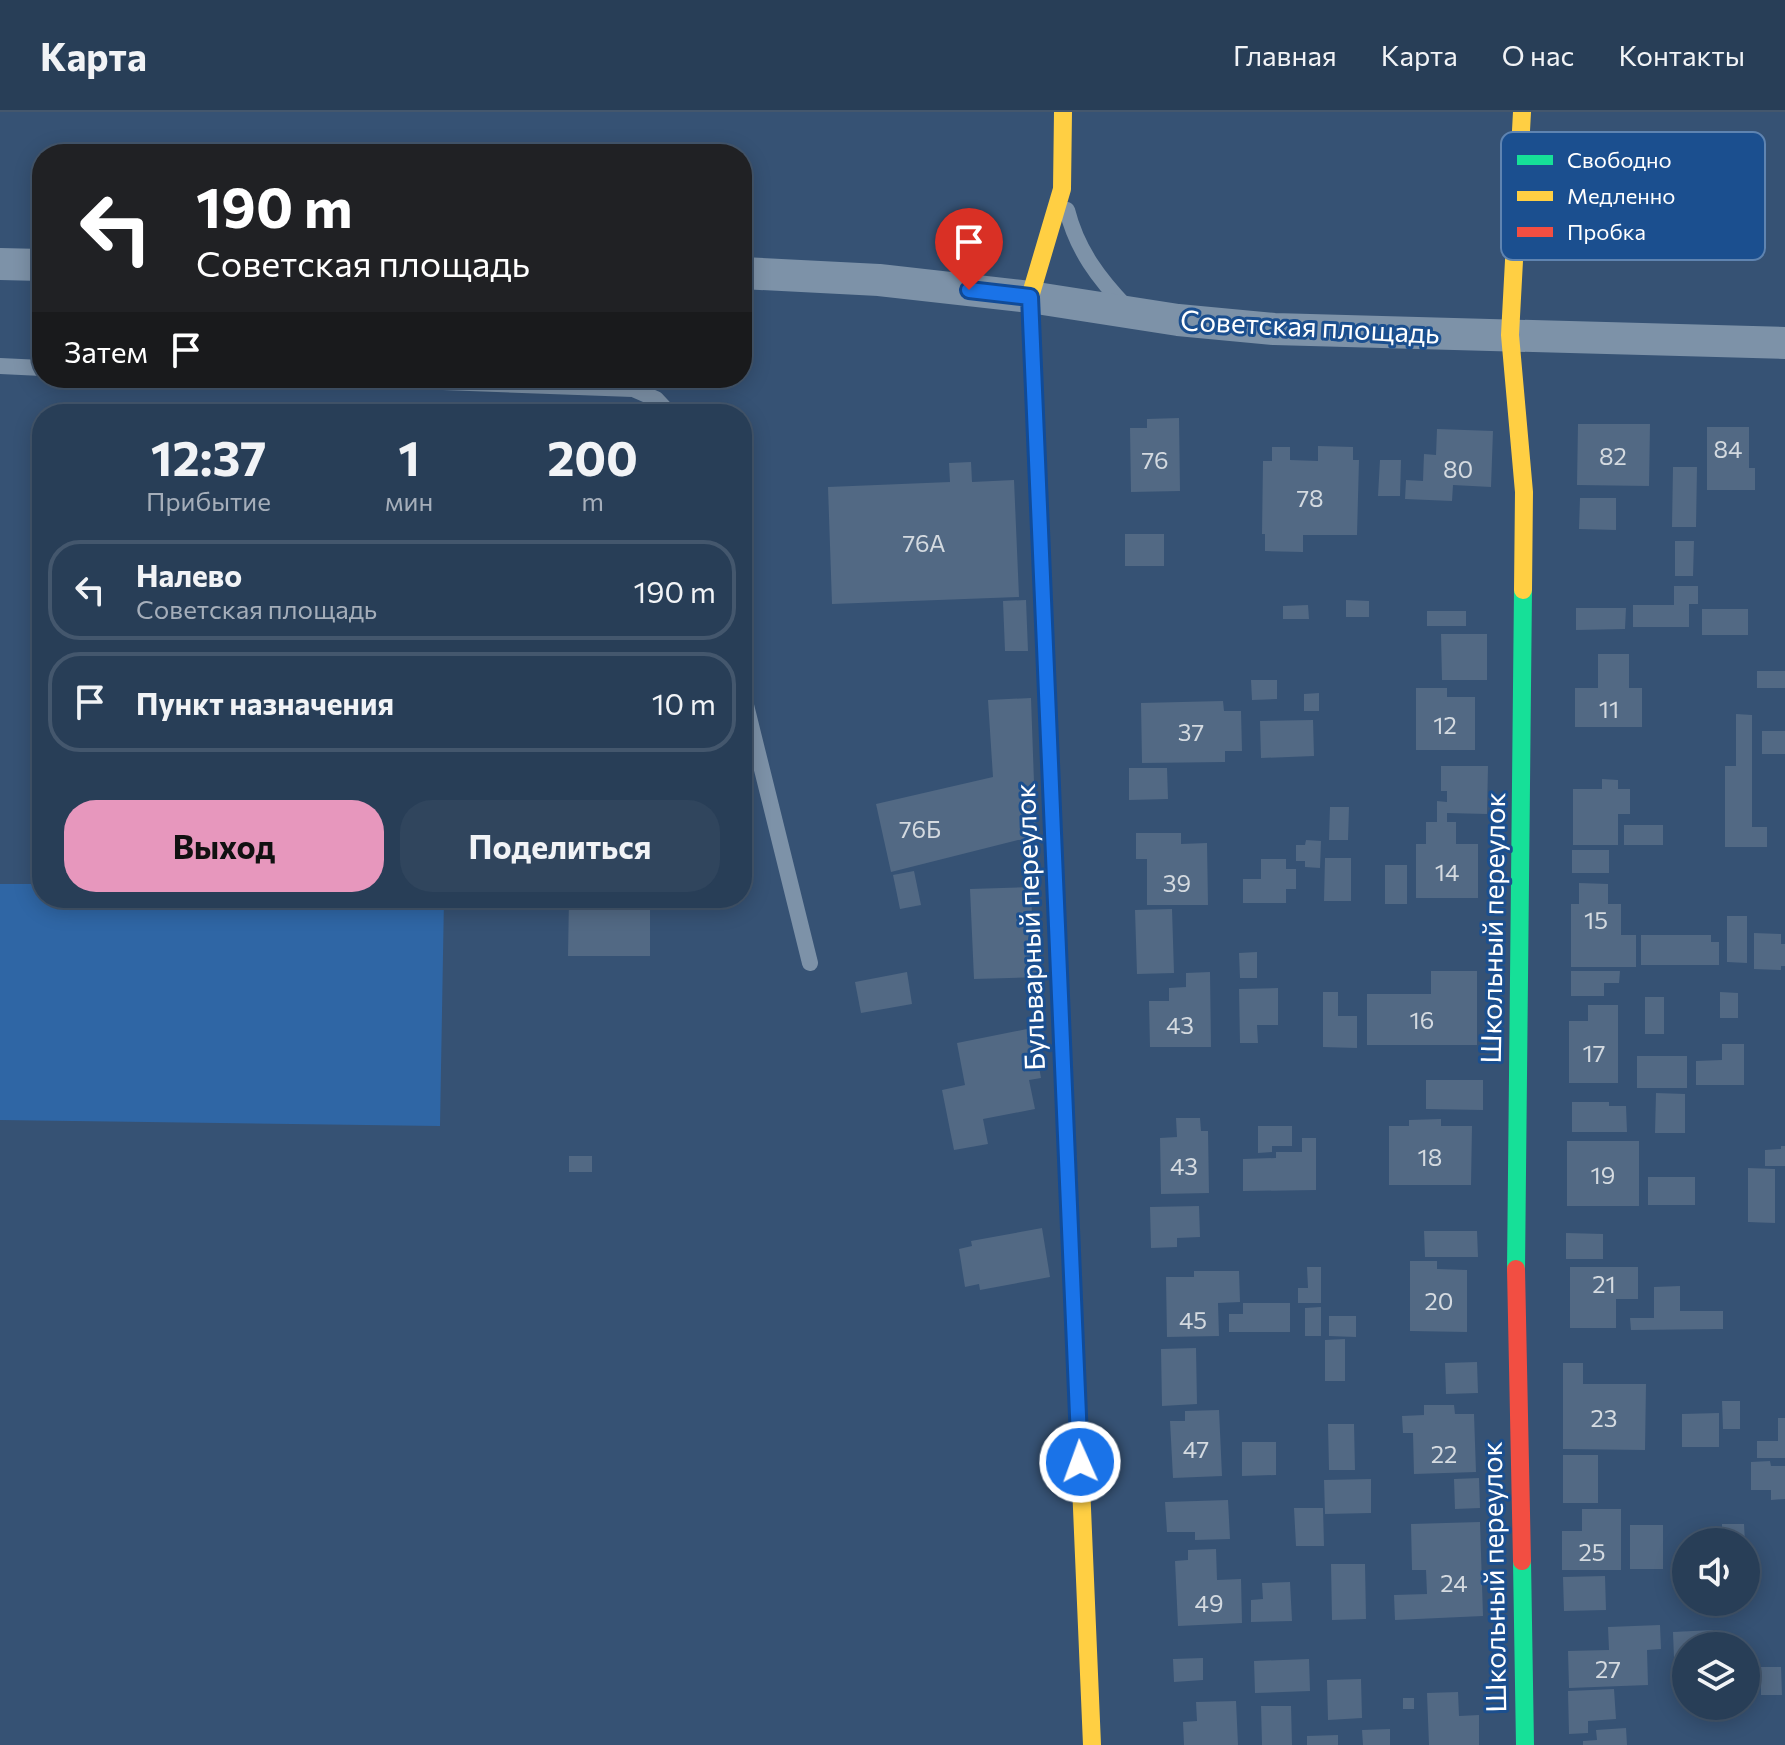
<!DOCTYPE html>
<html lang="ru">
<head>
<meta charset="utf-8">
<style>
	body { margin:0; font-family:Commissioner,sans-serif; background:#30455d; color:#f1f3f6; height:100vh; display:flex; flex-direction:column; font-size:30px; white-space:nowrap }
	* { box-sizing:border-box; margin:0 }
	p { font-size:26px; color:#a5aeba }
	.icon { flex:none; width:44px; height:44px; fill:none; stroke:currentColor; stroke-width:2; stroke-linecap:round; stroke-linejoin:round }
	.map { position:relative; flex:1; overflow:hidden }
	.side { position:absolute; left:32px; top:292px; width:720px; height:504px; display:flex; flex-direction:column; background:#283e57; border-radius:32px; box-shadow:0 4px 20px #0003,0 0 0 2px #44576d }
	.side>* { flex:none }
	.hud { position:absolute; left:32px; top:32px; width:720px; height:244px; border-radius:32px; box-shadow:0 4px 20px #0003,0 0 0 2px #44576d; background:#202124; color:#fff; overflow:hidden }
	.buttons { position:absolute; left:1672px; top:1416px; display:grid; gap:16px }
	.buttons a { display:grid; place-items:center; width:88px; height:88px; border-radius:50%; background:#283e57; box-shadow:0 4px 20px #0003,0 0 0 2px #44576d; font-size:40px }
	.pin { position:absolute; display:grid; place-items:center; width:68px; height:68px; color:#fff; margin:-82px -34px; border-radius:50% 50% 50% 0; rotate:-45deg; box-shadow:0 0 8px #0007 }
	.pin .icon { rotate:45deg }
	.me { position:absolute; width:88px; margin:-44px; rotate:358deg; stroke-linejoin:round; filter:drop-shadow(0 0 6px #0008) }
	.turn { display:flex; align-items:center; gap:28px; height:168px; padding:0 32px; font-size:36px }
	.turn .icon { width:104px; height:104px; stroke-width:2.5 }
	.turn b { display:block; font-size:56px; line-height:68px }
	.then { display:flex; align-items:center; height:76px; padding:0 32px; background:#0003; gap:16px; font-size:30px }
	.eta { display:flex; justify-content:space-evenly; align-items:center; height:136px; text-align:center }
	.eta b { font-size:48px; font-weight:700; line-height:56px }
	.primary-button { display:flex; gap:16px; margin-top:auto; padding:16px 32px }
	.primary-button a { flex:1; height:92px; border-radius:32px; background:#e797bd; color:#111; font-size:32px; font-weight:700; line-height:92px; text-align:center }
	.primary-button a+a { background:#30455d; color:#f1f3f6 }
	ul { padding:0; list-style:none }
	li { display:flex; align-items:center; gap:24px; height:100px; margin:0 16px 12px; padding:0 16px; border:4px solid #44576d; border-radius:32px }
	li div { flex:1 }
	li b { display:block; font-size:30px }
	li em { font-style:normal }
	header { display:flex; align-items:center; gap:48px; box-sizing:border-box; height:112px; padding:0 40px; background:#283e57; border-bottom:2px solid #44576d }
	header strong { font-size:38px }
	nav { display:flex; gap:44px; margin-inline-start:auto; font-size:28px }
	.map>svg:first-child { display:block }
</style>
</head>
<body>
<header>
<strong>Карта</strong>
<nav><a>Главная</a><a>Карта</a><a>О нас</a><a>Контакты</a></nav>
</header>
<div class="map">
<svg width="1785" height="1633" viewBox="0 0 1785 1633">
	<rect width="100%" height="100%" fill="#365274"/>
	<path fill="#2f66a5" d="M 0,772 L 42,772 L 42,786 L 444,786 L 440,1014 L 0,1008 Z"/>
	<path fill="#526984" d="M 1179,306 L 1180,379 L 1131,380 L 1130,316 L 1147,316 L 1147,307 Z
		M 1578,312 L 1650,312 L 1649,374 L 1577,373 Z
		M 1707,315 L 1749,315 L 1749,356 L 1755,356 L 1755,378 L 1707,378 Z
		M 1437,317 L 1493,319 L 1491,375 L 1453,373 L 1452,389 L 1405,387 L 1406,368 L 1423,369 L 1424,342 L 1436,343 Z
		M 1318,334 L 1353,335 L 1353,348 L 1359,348 L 1357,423 L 1303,423 L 1303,440 L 1265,439 L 1265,422 L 1262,422 L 1263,349 L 1272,349 L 1272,335 L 1290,335 L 1290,348 L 1318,349 Z
		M 1380,348 L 1401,348 L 1400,384 L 1378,384 Z
		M 971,350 L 972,370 L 1014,368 L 1019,485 L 832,492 L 828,375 L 950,370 L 949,351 Z
		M 1673,355 L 1697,355 L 1696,415 L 1672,415 Z
		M 1580,386 L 1616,386 L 1616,418 L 1579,417 Z
		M 1125,422 L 1164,422 L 1164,454 L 1125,454 Z
		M 1675,429 L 1694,429 L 1693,464 L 1675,464 Z
		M 1674,474 L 1698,474 L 1698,492 L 1689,492 L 1689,515 L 1633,515 L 1633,493 L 1674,493 Z
		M 1026,488 L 1028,539 L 1005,539 L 1003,489 Z
		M 1346,488 L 1369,489 L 1369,505 L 1346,505 Z
		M 1308,493 L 1309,507 L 1283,507 L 1283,494 Z
		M 1576,496 L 1626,496 L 1625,517 L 1576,518 Z
		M 1702,497 L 1748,497 L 1748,523 L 1702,523 Z
		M 1427,499 L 1466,499 L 1466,514 L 1427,514 Z
		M 1441,522 L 1487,522 L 1487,568 L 1442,568 Z
		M 1598,542 L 1629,542 L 1629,576 L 1642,576 L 1642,615 L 1575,615 L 1575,576 L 1598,576 Z
		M 1757,559 L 1785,559 L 1785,576 L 1757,576 Z
		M 1251,568 L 1277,568 L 1277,587 L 1252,588 Z
		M 1416,576 L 1447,576 L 1447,585 L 1475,585 L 1475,638 L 1416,638 Z
		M 1319,581 L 1319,599 L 1304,599 L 1304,582 Z
		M 1031,586 L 1036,727 L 1018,728 L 891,760 L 876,692 L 993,665 L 988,588 Z
		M 1223,589 L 1224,599 L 1241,599 L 1242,639 L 1225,639 L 1225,650 L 1142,651 L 1141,591 Z
		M 1736,602 L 1752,603 L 1752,715 L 1767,715 L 1767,735 L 1725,735 L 1725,654 L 1736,654 Z
		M 1313,608 L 1314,644 L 1261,646 L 1260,609 Z
		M 1762,619 L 1785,619 L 1785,642 L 1762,642 Z
		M 1441,654 L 1488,654 L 1487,702 L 1447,701 L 1447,710 L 1456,710 L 1456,732 L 1478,732 L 1478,786 L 1416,786 L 1416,732 L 1426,732 L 1426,710 L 1437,710 L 1437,689 L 1447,690 L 1447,679 L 1441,679 Z
		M 1129,656 L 1167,656 L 1168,687 L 1129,688 Z
		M 1602,667 L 1618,668 L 1618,677 L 1630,677 L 1630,702 L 1618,702 L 1618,733 L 1573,733 L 1573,677 L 1602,677 Z
		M 1330,695 L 1349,695 L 1348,728 L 1329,728 Z
		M 1624,713 L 1663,713 L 1663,733 L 1624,733 Z
		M 1136,721 L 1181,721 L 1181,732 L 1207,731 L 1208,793 L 1147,793 L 1147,747 L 1136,747 Z
		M 1306,728 L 1321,729 L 1320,756 L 1305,755 L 1305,749 L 1296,749 L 1296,733 L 1305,733 Z
		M 1572,738 L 1609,738 L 1609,761 L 1572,761 Z
		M 1325,746 L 1351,746 L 1351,789 L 1324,789 Z
		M 1261,747 L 1286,747 L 1286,757 L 1296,757 L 1296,777 L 1286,777 L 1286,791 L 1243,791 L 1243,767 L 1261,767 Z
		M 1385,753 L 1407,753 L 1407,792 L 1385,792 Z
		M 914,759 L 921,793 L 900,797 L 893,763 Z
		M 1579,771 L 1608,772 L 1608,792 L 1621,792 L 1621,823 L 1636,823 L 1636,855 L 1571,855 L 1571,792 L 1579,792 Z
		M 1031,775 L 1032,806 L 1038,805 L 1041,865 L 974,867 L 970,777 Z
		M 569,786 L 650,786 L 650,844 L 568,844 Z
		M 1172,797 L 1174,861 L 1137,862 L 1135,798 Z
		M 1727,804 L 1747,804 L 1747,851 L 1727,850 Z
		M 1754,821 L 1781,822 L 1781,832 L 1785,832 L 1785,854 L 1781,854 L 1781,858 L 1754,857 Z
		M 1641,823 L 1711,823 L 1711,830 L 1719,830 L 1719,853 L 1641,853 Z
		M 1257,840 L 1257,866 L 1240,866 L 1239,841 Z
		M 1431,859 L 1477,859 L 1477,933 L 1367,933 L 1367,882 L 1431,882 Z
		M 1571,859 L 1620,859 L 1619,871 L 1604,871 L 1604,884 L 1571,884 Z
		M 907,860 L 912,892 L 861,901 L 855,870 Z
		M 1210,860 L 1211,935 L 1150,935 L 1149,889 L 1169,889 L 1169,876 L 1186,875 L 1186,861 Z
		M 1278,876 L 1278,913 L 1257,913 L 1258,931 L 1240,931 L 1239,877 Z
		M 1323,880 L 1338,880 L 1338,904 L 1357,904 L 1357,936 L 1323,935 Z
		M 1720,880 L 1738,881 L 1738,906 L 1720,906 Z
		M 1645,885 L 1664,885 L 1664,922 L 1645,922 Z
		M 1588,893 L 1618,893 L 1618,971 L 1569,971 L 1569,909 L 1588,909 Z
		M 1032,916 L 1041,966 L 1029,968 L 1035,997 L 983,1007 L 988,1032 L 954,1038 L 942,978 L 965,973 L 957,931 Z
		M 1722,932 L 1744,932 L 1744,973 L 1696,973 L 1696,949 L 1722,948 Z
		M 1637,944 L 1687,944 L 1687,976 L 1637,976 Z
		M 1426,968 L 1483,968 L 1483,998 L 1426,997 Z
		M 1656,981 L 1685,982 L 1685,1021 L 1655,1021 Z
		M 1572,990 L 1609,990 L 1609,994 L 1626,994 L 1627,1020 L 1572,1020 Z
		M 1176,1006 L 1200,1006 L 1201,1019 L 1208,1019 L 1209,1081 L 1161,1082 L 1160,1026 L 1177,1025 Z
		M 1441,1007 L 1441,1014 L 1472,1014 L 1471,1073 L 1389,1073 L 1389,1014 L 1409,1014 L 1409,1008 Z
		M 1258,1014 L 1292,1014 L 1292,1034 L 1272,1034 L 1272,1040 L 1258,1041 Z
		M 1302,1026 L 1316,1026 L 1316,1078 L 1243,1079 L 1243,1047 L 1276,1046 L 1276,1040 L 1302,1040 Z
		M 1567,1029 L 1639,1029 L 1639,1094 L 1567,1094 Z
		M 1781,1034 L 1785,1034 L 1785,1054 L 1765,1054 L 1765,1038 L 1781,1037 Z
		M 569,1044 L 592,1044 L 592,1060 L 569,1060 Z
		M 1748,1056 L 1775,1057 L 1775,1111 L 1748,1110 Z
		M 1648,1065 L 1695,1065 L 1695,1093 L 1648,1093 Z
		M 1199,1094 L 1200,1125 L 1177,1126 L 1177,1135 L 1151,1136 L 1150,1095 Z
		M 1042,1116 L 1050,1165 L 980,1178 L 979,1172 L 965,1175 L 959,1137 L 972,1134 L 971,1129 Z
		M 1424,1119 L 1477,1119 L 1478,1145 L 1425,1145 Z
		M 1566,1121 L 1603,1122 L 1603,1147 L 1566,1147 Z
		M 1410,1149 L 1437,1149 L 1437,1157 L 1467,1158 L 1467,1220 L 1410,1219 Z
		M 1307,1155 L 1321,1155 L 1321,1191 L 1298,1191 L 1298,1176 L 1308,1176 Z
		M 1570,1155 L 1638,1155 L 1638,1187 L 1616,1187 L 1616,1216 L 1570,1216 Z
		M 1194,1159 L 1239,1159 L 1240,1190 L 1218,1191 L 1219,1224 L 1167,1225 L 1166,1165 L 1194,1165 Z
		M 1680,1174 L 1680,1199 L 1723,1199 L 1723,1217 L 1631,1218 L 1630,1206 L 1654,1206 L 1654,1175 Z
		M 1243,1191 L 1290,1191 L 1290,1220 L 1229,1220 L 1229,1202 L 1243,1202 Z
		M 1321,1195 L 1321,1224 L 1305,1224 L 1305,1196 Z
		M 1329,1204 L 1356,1204 L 1356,1225 L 1329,1224 Z
		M 1345,1227 L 1345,1269 L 1325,1269 L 1325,1228 Z
		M 1196,1236 L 1197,1292 L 1162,1294 L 1161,1237 Z
		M 1477,1250 L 1478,1281 L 1446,1282 L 1445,1251 Z
		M 1563,1251 L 1583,1251 L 1583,1272 L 1646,1272 L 1645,1338 L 1563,1337 Z
		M 1722,1289 L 1740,1289 L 1740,1317 L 1723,1317 Z
		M 1424,1293 L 1454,1293 L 1455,1302 L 1474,1302 L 1476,1360 L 1414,1362 L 1413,1321 L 1403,1321 L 1402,1304 L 1424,1303 Z
		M 1219,1298 L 1222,1364 L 1173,1366 L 1170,1309 L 1185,1309 L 1185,1299 Z
		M 1719,1301 L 1719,1335 L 1682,1335 L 1682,1302 Z
		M 1778,1306 L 1785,1306 L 1785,1346 L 1757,1346 L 1757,1329 L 1778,1329 Z
		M 1328,1312 L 1354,1312 L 1355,1358 L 1329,1358 Z
		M 1242,1330 L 1276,1330 L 1276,1363 L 1242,1364 Z
		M 1563,1343 L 1598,1343 L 1598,1391 L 1563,1391 Z
		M 1770,1349 L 1771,1354 L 1785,1354 L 1785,1387 L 1771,1388 L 1771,1378 L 1751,1378 L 1751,1350 Z
		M 1479,1366 L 1480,1396 L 1455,1397 L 1454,1367 Z
		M 1371,1367 L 1371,1401 L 1325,1402 L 1324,1368 Z
		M 1228,1388 L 1230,1427 L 1195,1428 L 1195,1420 L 1167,1420 L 1165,1390 Z
		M 1294,1396 L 1323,1396 L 1324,1434 L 1296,1434 Z
		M 1582,1397 L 1621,1397 L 1621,1458 L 1562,1458 L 1562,1419 L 1582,1419 Z
		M 1480,1410 L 1483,1504 L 1395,1508 L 1394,1483 L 1427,1482 L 1426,1458 L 1412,1458 L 1411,1412 Z
		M 1722,1412 L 1744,1412 L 1745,1430 L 1722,1430 Z
		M 1630,1413 L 1663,1413 L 1663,1457 L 1630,1457 Z
		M 1216,1437 L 1217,1468 L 1241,1467 L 1242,1511 L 1178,1514 L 1175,1449 L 1188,1448 L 1188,1438 Z
		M 1331,1452 L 1365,1452 L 1366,1507 L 1332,1508 Z
		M 1605,1464 L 1606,1498 L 1564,1499 L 1563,1465 Z
		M 1290,1470 L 1292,1509 L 1251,1510 L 1251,1488 L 1263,1487 L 1262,1471 Z
		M 1660,1513 L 1661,1537 L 1647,1538 L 1648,1573 L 1569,1576 L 1568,1539 L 1609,1538 L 1608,1515 Z
		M 1713,1518 L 1713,1534 L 1686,1534 L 1686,1573 L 1675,1573 L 1673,1520 Z
		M 1203,1546 L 1203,1568 L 1174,1570 L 1173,1547 Z
		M 1309,1547 L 1310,1579 L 1255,1581 L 1254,1549 Z
		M 1761,1555 L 1781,1555 L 1782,1583 L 1761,1583 Z
		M 1361,1567 L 1362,1606 L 1328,1608 L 1327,1568 Z
		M 1614,1577 L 1616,1607 L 1588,1609 L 1588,1621 L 1569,1622 L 1568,1579 Z
		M 1458,1580 L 1459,1604 L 1479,1603 L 1479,1633 L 1429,1633 L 1427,1581 Z
		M 1403,1586 L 1414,1586 L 1414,1597 L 1403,1597 Z
		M 1236,1589 L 1238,1633 L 1184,1633 L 1183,1610 L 1197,1609 L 1196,1590 Z
		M 1261,1594 L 1291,1594 L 1292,1633 L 1262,1633 Z
		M 1626,1616 L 1627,1633 L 1583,1633 L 1583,1629 L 1597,1628 L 1596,1618 Z
		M 1390,1617 L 1390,1633 L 1363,1633 L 1362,1618 Z
		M 1338,1623 L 1338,1633 L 1307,1633 L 1307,1624 Z"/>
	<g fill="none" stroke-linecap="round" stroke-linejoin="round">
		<path stroke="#7d92a8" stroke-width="16" d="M 1067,98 C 1077,138 1099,167 1127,196
			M 0,254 L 42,256
			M 335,266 L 633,277 L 656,287 L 670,302
			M 742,577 L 810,851"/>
		<path stroke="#7d92a8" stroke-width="32" d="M 0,152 L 42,153
			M 742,161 L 879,168 L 1030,185 L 1178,208 L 1274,217 L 1785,231"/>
		<path stroke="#16e098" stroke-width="18" d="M 1039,396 L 1067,1042
			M 1516,1157 L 1523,478
			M 1522,1449 L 1525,1633"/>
		<path stroke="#ffcf43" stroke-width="18" d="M 1522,0 L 1510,223 L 1524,380 L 1523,478
			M 1039,396 L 1030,185 L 1062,77 L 1063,0
			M 1067,1042 L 1092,1633"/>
		<path stroke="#f24e42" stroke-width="18" d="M 1516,1157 L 1522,1449"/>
	</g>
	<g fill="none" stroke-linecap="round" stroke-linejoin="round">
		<defs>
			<path id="route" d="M 969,178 L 1030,185 L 1080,1350"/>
		</defs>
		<use href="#route" stroke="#114b97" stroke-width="20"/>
		<use href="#route" stroke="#1a73e8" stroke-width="14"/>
	</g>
	<g text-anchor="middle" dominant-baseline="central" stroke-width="6" stroke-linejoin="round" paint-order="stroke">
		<g font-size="24" fill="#d4dae0">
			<text x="1728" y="336">84</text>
			<text x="1613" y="343">82</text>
			<text x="1155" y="347">76</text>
			<text x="1458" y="356">80</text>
			<text x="1310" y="385">78</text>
			<text x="924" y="430">76А</text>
			<text x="1609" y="596">11</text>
			<text x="1445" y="612">12</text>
			<text x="1191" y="619">37</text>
			<text x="920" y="716">76Б</text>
			<text x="1447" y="759">14</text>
			<text x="1177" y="770">39</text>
			<text x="1596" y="807">15</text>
			<text x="1422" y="907">16</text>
			<text x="1180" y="912">43</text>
			<text x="1594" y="940">17</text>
			<text x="1430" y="1044">18</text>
			<text x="1184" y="1053">43</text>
			<text x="1603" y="1062">19</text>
			<text x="1604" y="1171">21</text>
			<text x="1439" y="1188">20</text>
			<text x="1193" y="1207">45</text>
			<text x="1604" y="1305">23</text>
			<text x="1196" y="1336">47</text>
			<text x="1444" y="1341">22</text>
			<text x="1592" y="1439">25</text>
			<text x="1454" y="1470">24</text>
			<text x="1209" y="1490">49</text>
			<text x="1608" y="1556">27</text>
		</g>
		<g font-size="28" fill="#fff" stroke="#1b4f8f">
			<text transform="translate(1310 214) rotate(3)">Советская площадь</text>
			<text transform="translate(1029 815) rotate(-92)">Бульварный переулок</text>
			<text transform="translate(1492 816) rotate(-89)">Школьный переулок</text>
			<text transform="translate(1493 1465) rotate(-91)">Школьный переулок</text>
		</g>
	</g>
	<rect x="1501" y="20" width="264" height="128" rx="12" fill="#1b4f8f" stroke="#5f84b1" stroke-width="2"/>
	<rect x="1517" y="43" width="36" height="10" fill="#16e098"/>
	<rect x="1517" y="79" width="36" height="10" fill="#ffcf43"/>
	<rect x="1517" y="115" width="36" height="10" fill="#f24e42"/>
	<g font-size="22" fill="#fff">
		<text x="1567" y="56">Свободно</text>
		<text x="1567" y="92">Медленно</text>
		<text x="1567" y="128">Пробка</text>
	</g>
</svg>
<div class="buttons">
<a><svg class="icon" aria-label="sound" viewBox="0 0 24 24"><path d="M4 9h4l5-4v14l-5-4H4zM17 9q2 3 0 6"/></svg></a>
<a><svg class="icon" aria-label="layers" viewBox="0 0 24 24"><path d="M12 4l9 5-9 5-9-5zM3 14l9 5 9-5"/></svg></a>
</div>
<div class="pin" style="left:969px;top:178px;background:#d93025"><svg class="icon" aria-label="arrive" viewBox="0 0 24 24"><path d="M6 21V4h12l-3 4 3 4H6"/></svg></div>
<svg class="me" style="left:1080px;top:1350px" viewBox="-20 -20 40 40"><circle r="17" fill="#1a73e8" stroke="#fff" stroke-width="3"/><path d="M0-11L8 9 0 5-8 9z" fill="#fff"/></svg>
<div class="hud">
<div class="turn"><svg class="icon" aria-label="left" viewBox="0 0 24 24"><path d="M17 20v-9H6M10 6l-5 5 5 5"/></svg><div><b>190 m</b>Советская площадь</div></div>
<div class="then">Затем<svg class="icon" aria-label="arrive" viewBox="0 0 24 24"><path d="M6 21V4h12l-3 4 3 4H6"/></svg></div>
</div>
<section class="side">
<div class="eta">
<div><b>12:37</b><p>Прибытие</p></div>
<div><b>1</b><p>мин</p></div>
<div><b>200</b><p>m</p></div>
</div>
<ul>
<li><svg class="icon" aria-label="left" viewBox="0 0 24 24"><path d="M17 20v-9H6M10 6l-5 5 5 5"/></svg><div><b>Налево</b><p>Советская площадь</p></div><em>190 m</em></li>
<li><svg class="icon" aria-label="arrive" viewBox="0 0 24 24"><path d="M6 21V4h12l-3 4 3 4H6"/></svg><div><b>Пункт назначения</b></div><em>10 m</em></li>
</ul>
<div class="primary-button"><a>Выход</a><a>Поделиться</a></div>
</section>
</div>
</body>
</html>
